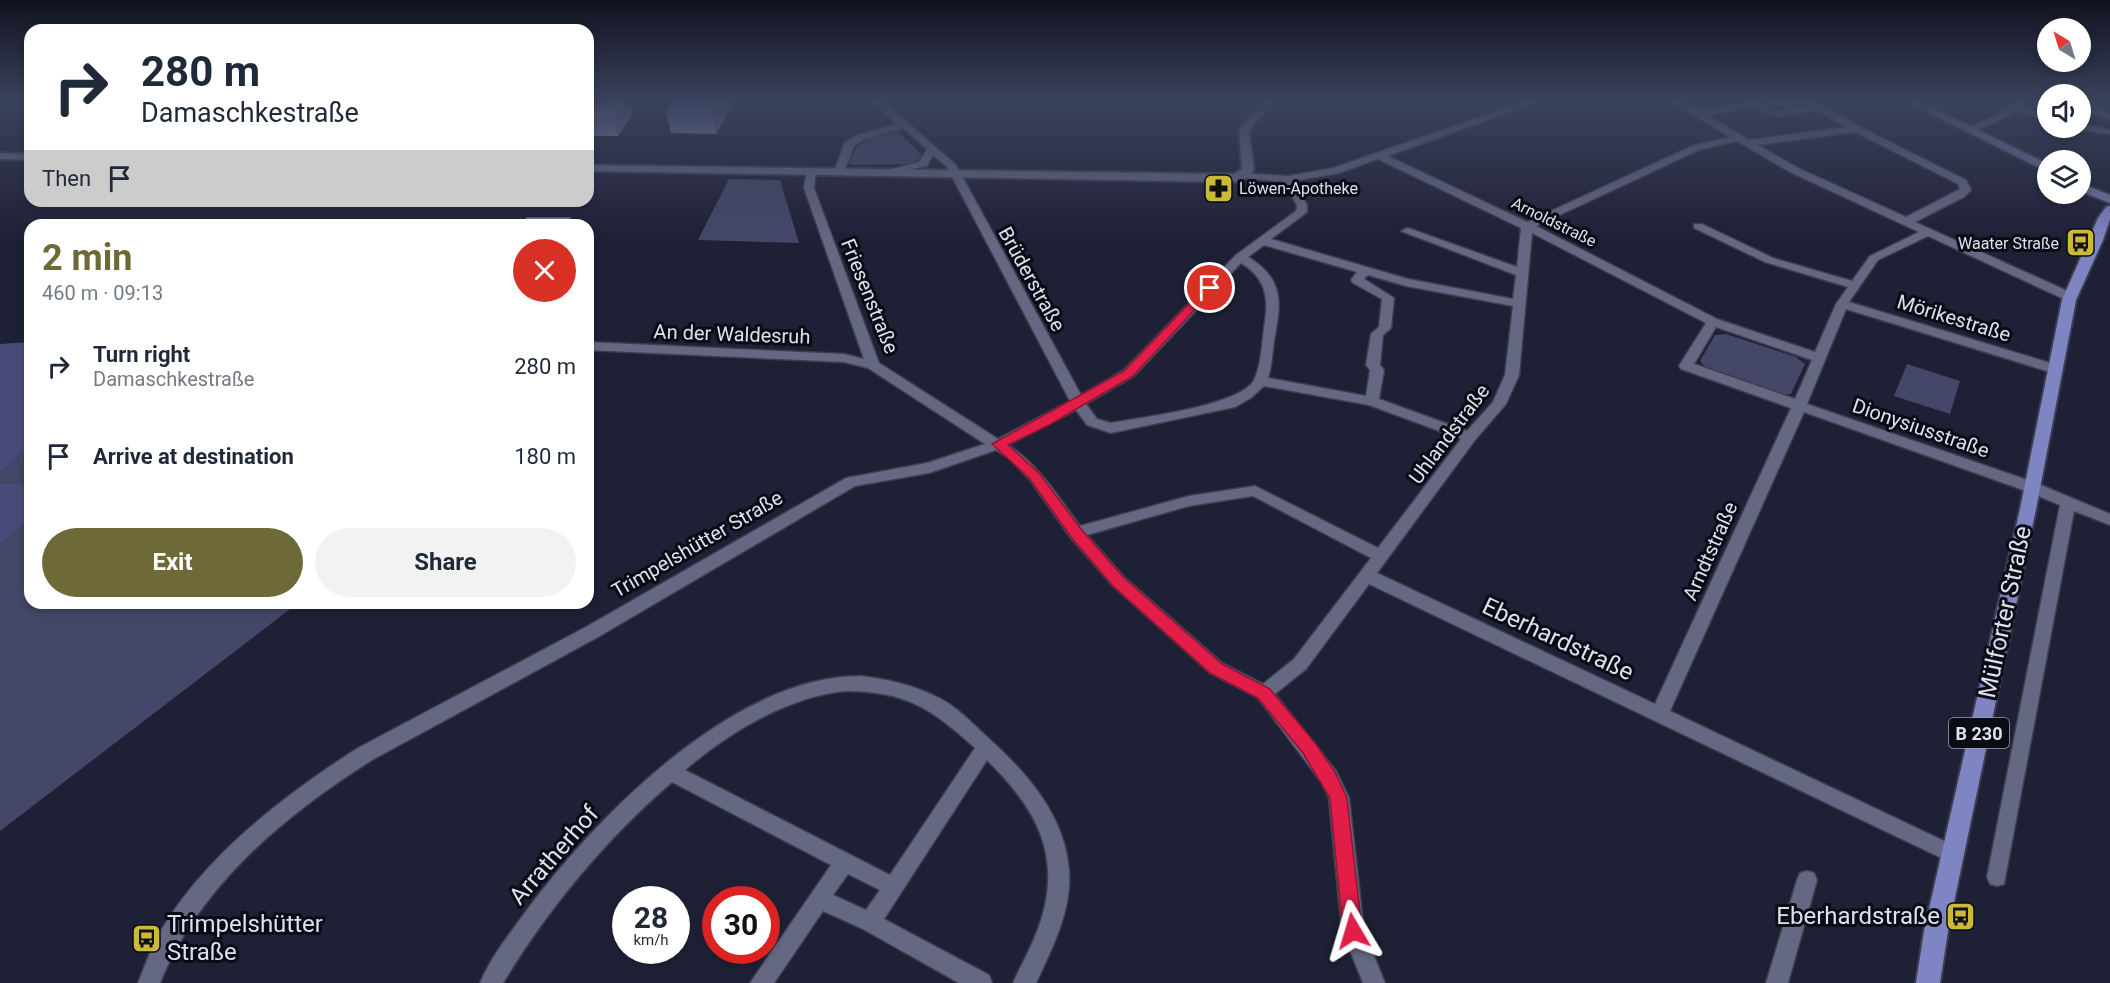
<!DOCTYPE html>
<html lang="en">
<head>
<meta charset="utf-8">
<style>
	body { margin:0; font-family:Roboto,sans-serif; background:#f2f2f3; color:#1f2937; height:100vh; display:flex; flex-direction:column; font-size:22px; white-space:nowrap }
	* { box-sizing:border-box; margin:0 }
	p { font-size:20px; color:#747a83 }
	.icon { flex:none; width:33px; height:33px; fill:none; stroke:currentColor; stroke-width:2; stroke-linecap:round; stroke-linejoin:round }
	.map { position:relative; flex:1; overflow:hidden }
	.sheet { position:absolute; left:24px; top:219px; width:570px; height:390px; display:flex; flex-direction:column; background:#fff; border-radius:18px; box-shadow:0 3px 9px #0003 }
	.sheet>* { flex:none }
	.top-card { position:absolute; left:24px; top:24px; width:570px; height:183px; border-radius:18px; box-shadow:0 3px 9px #0003; background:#fff; color:#1f2937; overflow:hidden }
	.needle { width:39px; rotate:322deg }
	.tools { position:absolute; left:2037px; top:18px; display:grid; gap:12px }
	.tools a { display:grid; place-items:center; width:54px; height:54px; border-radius:50%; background:#fff; box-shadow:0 3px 9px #0003; font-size:30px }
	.speed { position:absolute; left:612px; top:886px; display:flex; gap:12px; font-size:30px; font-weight:700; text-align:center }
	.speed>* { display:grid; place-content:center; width:78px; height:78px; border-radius:50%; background:#fff; box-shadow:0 3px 9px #0003; line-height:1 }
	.speed small { font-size:15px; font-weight:400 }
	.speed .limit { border:9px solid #d22; background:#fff; color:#111 }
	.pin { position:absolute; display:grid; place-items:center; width:51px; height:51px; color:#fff; margin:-26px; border:3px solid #fff; border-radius:50%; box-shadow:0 2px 6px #0007 }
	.me { position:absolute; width:66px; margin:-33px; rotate:353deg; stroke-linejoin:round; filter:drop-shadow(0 0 4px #0008) }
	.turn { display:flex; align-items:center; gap:21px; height:126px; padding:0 18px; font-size:27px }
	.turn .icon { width:78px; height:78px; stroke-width:2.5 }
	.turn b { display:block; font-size:42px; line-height:51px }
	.then { display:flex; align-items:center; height:57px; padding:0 18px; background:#0003; gap:12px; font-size:22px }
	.round { display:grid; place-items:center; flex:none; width:63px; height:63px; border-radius:32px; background:#f2f2f3 }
	.head { display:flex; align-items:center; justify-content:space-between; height:102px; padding:0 18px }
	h1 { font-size:36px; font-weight:700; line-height:45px; color:#6d6a37 }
	.button { display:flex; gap:12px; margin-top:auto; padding:12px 18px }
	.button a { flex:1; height:69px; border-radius:36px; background:#6d6a37; color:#fff; font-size:24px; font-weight:700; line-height:69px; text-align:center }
	.button a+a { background:#f2f2f3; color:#1f2937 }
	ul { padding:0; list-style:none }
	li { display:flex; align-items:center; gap:18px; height:90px; padding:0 18px }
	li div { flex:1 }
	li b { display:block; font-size:22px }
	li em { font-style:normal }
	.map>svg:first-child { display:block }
</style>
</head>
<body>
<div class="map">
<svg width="2110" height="983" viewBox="0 0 2110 983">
	<rect width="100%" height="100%" fill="#1e2036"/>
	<path fill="#444767" d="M 898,132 L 921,154 L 921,157 L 911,164 L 854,165 L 846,163 L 846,157 L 852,156 C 859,137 880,136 898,132 Z
		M 729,179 L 780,180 L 799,243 L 698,240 Z
		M 1726,334 L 1796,357 L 1805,364 L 1791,394 L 1779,395 L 1707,369 L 1700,361 L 1715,335 Z
		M 1907,364 L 1960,381 L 1950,414 L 1894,396 Z
		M 30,445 L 30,485 L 0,482 L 0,473 Z
		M 30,520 L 30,603 L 298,603 L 0,831 L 0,545 Z"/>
	<path fill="#484b79" d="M 30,342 L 30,445 L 0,473 L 0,344 Z
		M 0,482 L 30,485 L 30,520 L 0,545 Z"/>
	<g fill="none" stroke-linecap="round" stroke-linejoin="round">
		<defs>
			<path id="minor" d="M 873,102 L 884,102 L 956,165 L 1081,395 L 1124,370 L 1236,255 L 1296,211 L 1297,205 L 1284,182 L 1245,178 L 1241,177 L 1241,173 L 1288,176 L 1333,168 L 1523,102 L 1538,102 L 1388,156 L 1527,222 L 1692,146 L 1730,137 L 1672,102 L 1684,102 L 1699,111 L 1749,102 L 1759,102 L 1778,111 L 1808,106 L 1804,102 L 1816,102 L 1860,127 L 1966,180 L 1971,190 L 1964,197 L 1915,222 L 2074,294 L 2074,300 L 2066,300 L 1928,236 L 1878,260 L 1849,302 L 2060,366 L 2062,369 L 2060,372 L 2050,372 L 1846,309 L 1807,404 L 2036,483 L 2110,514 L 2110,525 L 2074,511 L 2004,884 L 1997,886 L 1990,884 L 1987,877 L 2060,505 L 2026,491 L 1804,412 L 1670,711 L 1961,849 L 1964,855 L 1961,861 L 1954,864 L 1369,584 L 1306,669 L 1275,694 L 1336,771 L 1349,798 L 1364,931 L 1385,983 L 1363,983 L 1342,931 L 1329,798 L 1322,783 L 1258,698 L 1210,673 L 1113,586 L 1070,537 L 1030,480 L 1010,459 L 996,450 L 929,473 L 855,486 L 598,637 L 372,760 C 285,815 199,886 160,983 L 138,983 C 144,968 150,951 158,936 C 201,859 284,795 358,748 L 586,627 L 846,478 L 927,463 L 985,444 L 868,368 L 844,362 L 588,350 L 588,342 L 844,354 L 864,359 L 804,188 L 807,170 L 816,172 L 814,188 L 879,363 L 998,439 L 1070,401 L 947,167 L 933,155 L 927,166 L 892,173 L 892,169 L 919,162 L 927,149 L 903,128 L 863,140 L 854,146 L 843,174 L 834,172 L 845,142 L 855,136 L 897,124 ZM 1754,107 L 1777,117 L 1816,110 L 1846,127 L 1749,140 L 1707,115 ZM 1855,132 L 1958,184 L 1960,189 L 1906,217 L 1798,168 L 1758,145 ZM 1737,141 L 1790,172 L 1919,232 L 1870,256 L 1852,281 L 1773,258 L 1702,224 L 1694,224 L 1694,228 L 1765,262 L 1848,287 L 1836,304 L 1815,352 L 1717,319 L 1536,226 L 1699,150 ZM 1378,159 L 1521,228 L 1517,267 L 1411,229 L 1407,228 L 1401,231 L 1516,275 L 1513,299 L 1408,279 L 1271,239 L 1307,212 L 1307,205 L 1294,181 L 1339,173 ZM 1532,233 L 1706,323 L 1679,366 L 1681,369 L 1791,408 L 1655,704 L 1377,573 L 1475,440 L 1506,404 L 1519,375 ZM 1264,245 L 1357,272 L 1351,280 L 1353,283 L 1382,299 L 1379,327 L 1371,334 L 1366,365 L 1370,370 L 1366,396 L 1268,378 C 1272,366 1272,354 1274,341 C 1281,304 1285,279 1248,257 ZM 1241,263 C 1264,277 1269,295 1265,321 C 1262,339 1262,364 1254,380 C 1240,406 1142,417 1111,423 L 1097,419 L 1086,404 L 1134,376 ZM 1368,275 L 1406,286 L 1513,306 L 1505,375 L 1493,402 L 1467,431 L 1379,399 L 1384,370 L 1380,365 L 1383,335 L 1391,328 L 1394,298 L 1364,279 ZM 1716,327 L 1812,360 L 1795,399 L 1694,364 ZM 1264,386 L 1369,405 L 1461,439 L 1378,548 L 1255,486 L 1189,496 L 1080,526 C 1058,497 1039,465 1008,445 L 1076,410 L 1087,425 L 1111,433 L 1235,407 L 1251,398 ZM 1253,496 L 1371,558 L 1294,659 L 1263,684 L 1222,663 L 1125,578 L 1087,535 L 1189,506 Z
				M 2014,102 L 2026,102 L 2021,106 L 2048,115 L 2048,121 L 2015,111 C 2004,118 1975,136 1964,129 L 1993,117 Z
				M 2080,102 L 2110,114 L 2110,120 L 2080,109 Z
				M 2080,124 L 2110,130 L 2110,134 L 2076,129 L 2075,128 L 2080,128 Z
				M 860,676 C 887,679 914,685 939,698 C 957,707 970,721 985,735 C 1025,771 1065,814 1069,871 C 1072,910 1052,949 1036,983 L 1013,983 C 1021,965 1031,948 1038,929 C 1064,858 1038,810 987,760 L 884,919 L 989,975 L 992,983 L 959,983 L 863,929 L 823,911 L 774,983 L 750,983 L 831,865 L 672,782 C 605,840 549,907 503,983 L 480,983 C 491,957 510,933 527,910 C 597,816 734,676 860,676 ZM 845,691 C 906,691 932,709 975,748 L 890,875 L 685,770 C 728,733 787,697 845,691 ZM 848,874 L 880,890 L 866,910 L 833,895 Z
				M 1807,871 L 1814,873 L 1817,880 L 1788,983 L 1766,983 L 1797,880 L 1800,873 Z"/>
			<path id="tertiary" d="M 1264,102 L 1276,102 L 1261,115 L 1249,131 L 1254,169 L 1249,177 L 1235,182 L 588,171 L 588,165 L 1234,174 L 1242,169 L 1239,131 L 1253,111 Z
				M 0,153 L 30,154 L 30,160 L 0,159 Z"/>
			<path id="secondary" d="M 1907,102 L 1921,102 L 2048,164 L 2048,172 Z
				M 2080,183 L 2110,195 L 2110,203 L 2080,191 Z"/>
			<path id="primary" d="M 2110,206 L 2110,219 L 2103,240 L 2076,300 L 2036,509 L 1948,931 L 1940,983 L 1916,983 L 1924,931 L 2020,509 L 2062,300 L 2098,218 L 2106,207 Z"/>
		</defs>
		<use href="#minor" stroke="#3c3d4f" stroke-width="3"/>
		<use href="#tertiary" stroke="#3c3d4f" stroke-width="4"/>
		<use href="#secondary" stroke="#3c3d4f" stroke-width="4"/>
		<use href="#primary" stroke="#3c3d4f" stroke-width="4"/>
		<use href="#minor" fill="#656882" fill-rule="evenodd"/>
		<use href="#tertiary" fill="#656882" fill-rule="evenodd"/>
		<use href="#secondary" fill="#7276a2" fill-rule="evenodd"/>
		<use href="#primary" fill="#7f84c2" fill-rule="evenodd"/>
	</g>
	<path fill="#868ab8" d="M 673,102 L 734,102 L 716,134 L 671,133 L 666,112 Z
		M 1761,102 L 1804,102 L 1803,104 L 1782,108 Z
		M 588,111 L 633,114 L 618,136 L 588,136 Z"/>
	<path fill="#6d7196" d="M 626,102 L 629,102 L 633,114 L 618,136 L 613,120 Z
		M 718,102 L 734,102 L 716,134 L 712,113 Z
		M 1785,102 L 1804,102 L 1803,104 L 1782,108 Z
		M 570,218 L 573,225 L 566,225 Z"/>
	<path fill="#9ca1d6" stroke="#6d7196" stroke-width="1.5" d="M 595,102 L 626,102 L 613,120 L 588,120 L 588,111 Z
		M 673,102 L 718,102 L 712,113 L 666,112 Z
		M 527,218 L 570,218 L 566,225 L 521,225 Z
		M 343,220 L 386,221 L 383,225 L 388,225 L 339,225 Z"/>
	<linearGradient id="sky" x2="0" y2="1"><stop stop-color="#10121e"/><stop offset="0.42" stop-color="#3b425d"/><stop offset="1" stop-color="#3b425d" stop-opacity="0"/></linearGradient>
	<rect width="2110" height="240" fill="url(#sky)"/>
	<path fill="#e11d48" stroke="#92132f" stroke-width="1.5" d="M 1206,286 L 1215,288 L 1133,376 L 1049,425 L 1008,445 L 1039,473 L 1081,529 L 1124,578 L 1222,664 L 1270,689 L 1315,743 L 1335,772 L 1347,798 L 1362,931 L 1360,937 L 1353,940 L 1346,937 L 1343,931 L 1330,798 L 1303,753 L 1258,698 L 1210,673 L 1113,586 L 1071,537 L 1030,479 L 992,444 L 1124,371 Z"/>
	<defs>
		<symbol id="pharmacy-square" viewBox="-11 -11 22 22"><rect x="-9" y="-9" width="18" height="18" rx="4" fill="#cdb938" stroke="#0a0b14"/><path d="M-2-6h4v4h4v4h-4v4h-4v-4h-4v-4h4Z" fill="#111"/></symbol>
		<symbol id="bus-square" viewBox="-11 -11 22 22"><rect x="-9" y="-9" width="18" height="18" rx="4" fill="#cdb938" stroke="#0a0b14"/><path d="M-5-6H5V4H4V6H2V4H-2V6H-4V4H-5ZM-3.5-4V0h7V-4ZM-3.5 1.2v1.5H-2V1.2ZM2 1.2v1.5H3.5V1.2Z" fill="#111"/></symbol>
	</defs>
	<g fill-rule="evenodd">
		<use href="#pharmacy-square" x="1202" y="172" width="33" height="33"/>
		<use href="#bus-square" x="2064" y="226" width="33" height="33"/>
		<use href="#bus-square" x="1944" y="900" width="33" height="33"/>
		<use href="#bus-square" x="130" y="922" width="33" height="33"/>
	</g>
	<g text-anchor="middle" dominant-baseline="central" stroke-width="6" stroke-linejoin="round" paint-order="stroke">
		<g font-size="16" fill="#dee0ef" stroke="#0a0b14" text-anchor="start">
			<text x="1239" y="188">Löwen-Apotheke</text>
			<text x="2059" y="243" text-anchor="end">Waater Straße</text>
		</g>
		<g font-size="16" fill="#dee0ef" stroke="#0a0b14">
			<text transform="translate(1554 222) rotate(26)">Arnoldstraße</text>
		</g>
		<rect fill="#0a0b14" stroke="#9ea0ad" stroke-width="1.5" x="1949" y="718" width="60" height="30" rx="4.5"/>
		<g font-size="18" font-weight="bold" fill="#dee0ef">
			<text x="1979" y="733">B 230</text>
		</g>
		<g font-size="20" fill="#dee0ef" stroke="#0a0b14">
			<text transform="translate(1032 279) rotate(61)">Brüderstraße</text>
			<text transform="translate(870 296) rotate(68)">Friesenstraße</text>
			<text transform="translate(1954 318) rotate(17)">Mörikestraße</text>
			<text transform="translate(732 334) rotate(2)">An der Waldesruh</text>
			<text transform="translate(1921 428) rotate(19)">Dionysiusstraße</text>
			<text transform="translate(1449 434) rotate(-53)">Uhlandstraße</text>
			<text transform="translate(697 544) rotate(-30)">Trimpelshütter Straße</text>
			<text transform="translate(1710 551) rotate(-66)">Arndtstraße</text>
		</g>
		<g font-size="24" fill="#dee0ef" stroke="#0a0b14">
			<text transform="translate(2005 612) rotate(-78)">Mülforter Straße</text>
			<text transform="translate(1558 639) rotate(25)">Eberhardstraße</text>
			<text transform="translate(554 855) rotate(-49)">Arratherhof</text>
		</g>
		<g font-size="24" fill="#dee0ef" stroke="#0a0b14" text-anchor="end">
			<text x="1940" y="916">Eberhardstraße</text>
			<text x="167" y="924" text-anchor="start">Trimpelshütter<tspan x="167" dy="28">Straße</tspan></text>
		</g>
	</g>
</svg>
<div class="tools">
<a><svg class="needle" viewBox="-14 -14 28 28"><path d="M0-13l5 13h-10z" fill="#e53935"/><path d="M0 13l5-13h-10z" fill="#747a83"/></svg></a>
<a><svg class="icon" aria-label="sound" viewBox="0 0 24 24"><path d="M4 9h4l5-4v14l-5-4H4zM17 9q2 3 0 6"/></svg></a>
<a><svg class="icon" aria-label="layers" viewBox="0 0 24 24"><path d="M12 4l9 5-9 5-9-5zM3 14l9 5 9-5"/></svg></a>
</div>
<div class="speed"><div>28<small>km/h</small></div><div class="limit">30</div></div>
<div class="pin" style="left:1210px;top:288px;background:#d93025"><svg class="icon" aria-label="arrive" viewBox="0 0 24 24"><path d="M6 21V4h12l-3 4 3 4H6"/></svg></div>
<svg class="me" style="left:1353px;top:931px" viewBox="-20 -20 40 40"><path d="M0-17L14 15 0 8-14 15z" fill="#e11d48" stroke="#fff" stroke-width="4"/></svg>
<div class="top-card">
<div class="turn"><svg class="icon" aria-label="right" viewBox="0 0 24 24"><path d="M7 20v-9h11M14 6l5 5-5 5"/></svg><div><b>280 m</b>Damaschkestraße</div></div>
<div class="then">Then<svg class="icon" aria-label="arrive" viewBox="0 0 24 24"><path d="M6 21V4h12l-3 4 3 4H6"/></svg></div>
</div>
<section class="sheet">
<div class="head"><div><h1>2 min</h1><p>460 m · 09:13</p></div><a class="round" style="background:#d93025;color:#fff"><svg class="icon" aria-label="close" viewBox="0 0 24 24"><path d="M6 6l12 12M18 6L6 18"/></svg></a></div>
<ul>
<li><svg class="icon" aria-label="right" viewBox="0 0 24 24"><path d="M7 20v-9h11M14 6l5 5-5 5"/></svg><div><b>Turn right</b><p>Damaschkestraße</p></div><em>280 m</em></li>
<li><svg class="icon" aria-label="arrive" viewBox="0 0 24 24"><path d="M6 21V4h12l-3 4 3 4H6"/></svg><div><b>Arrive at destination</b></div><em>180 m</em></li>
</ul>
<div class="button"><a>Exit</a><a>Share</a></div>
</section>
</div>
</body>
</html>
